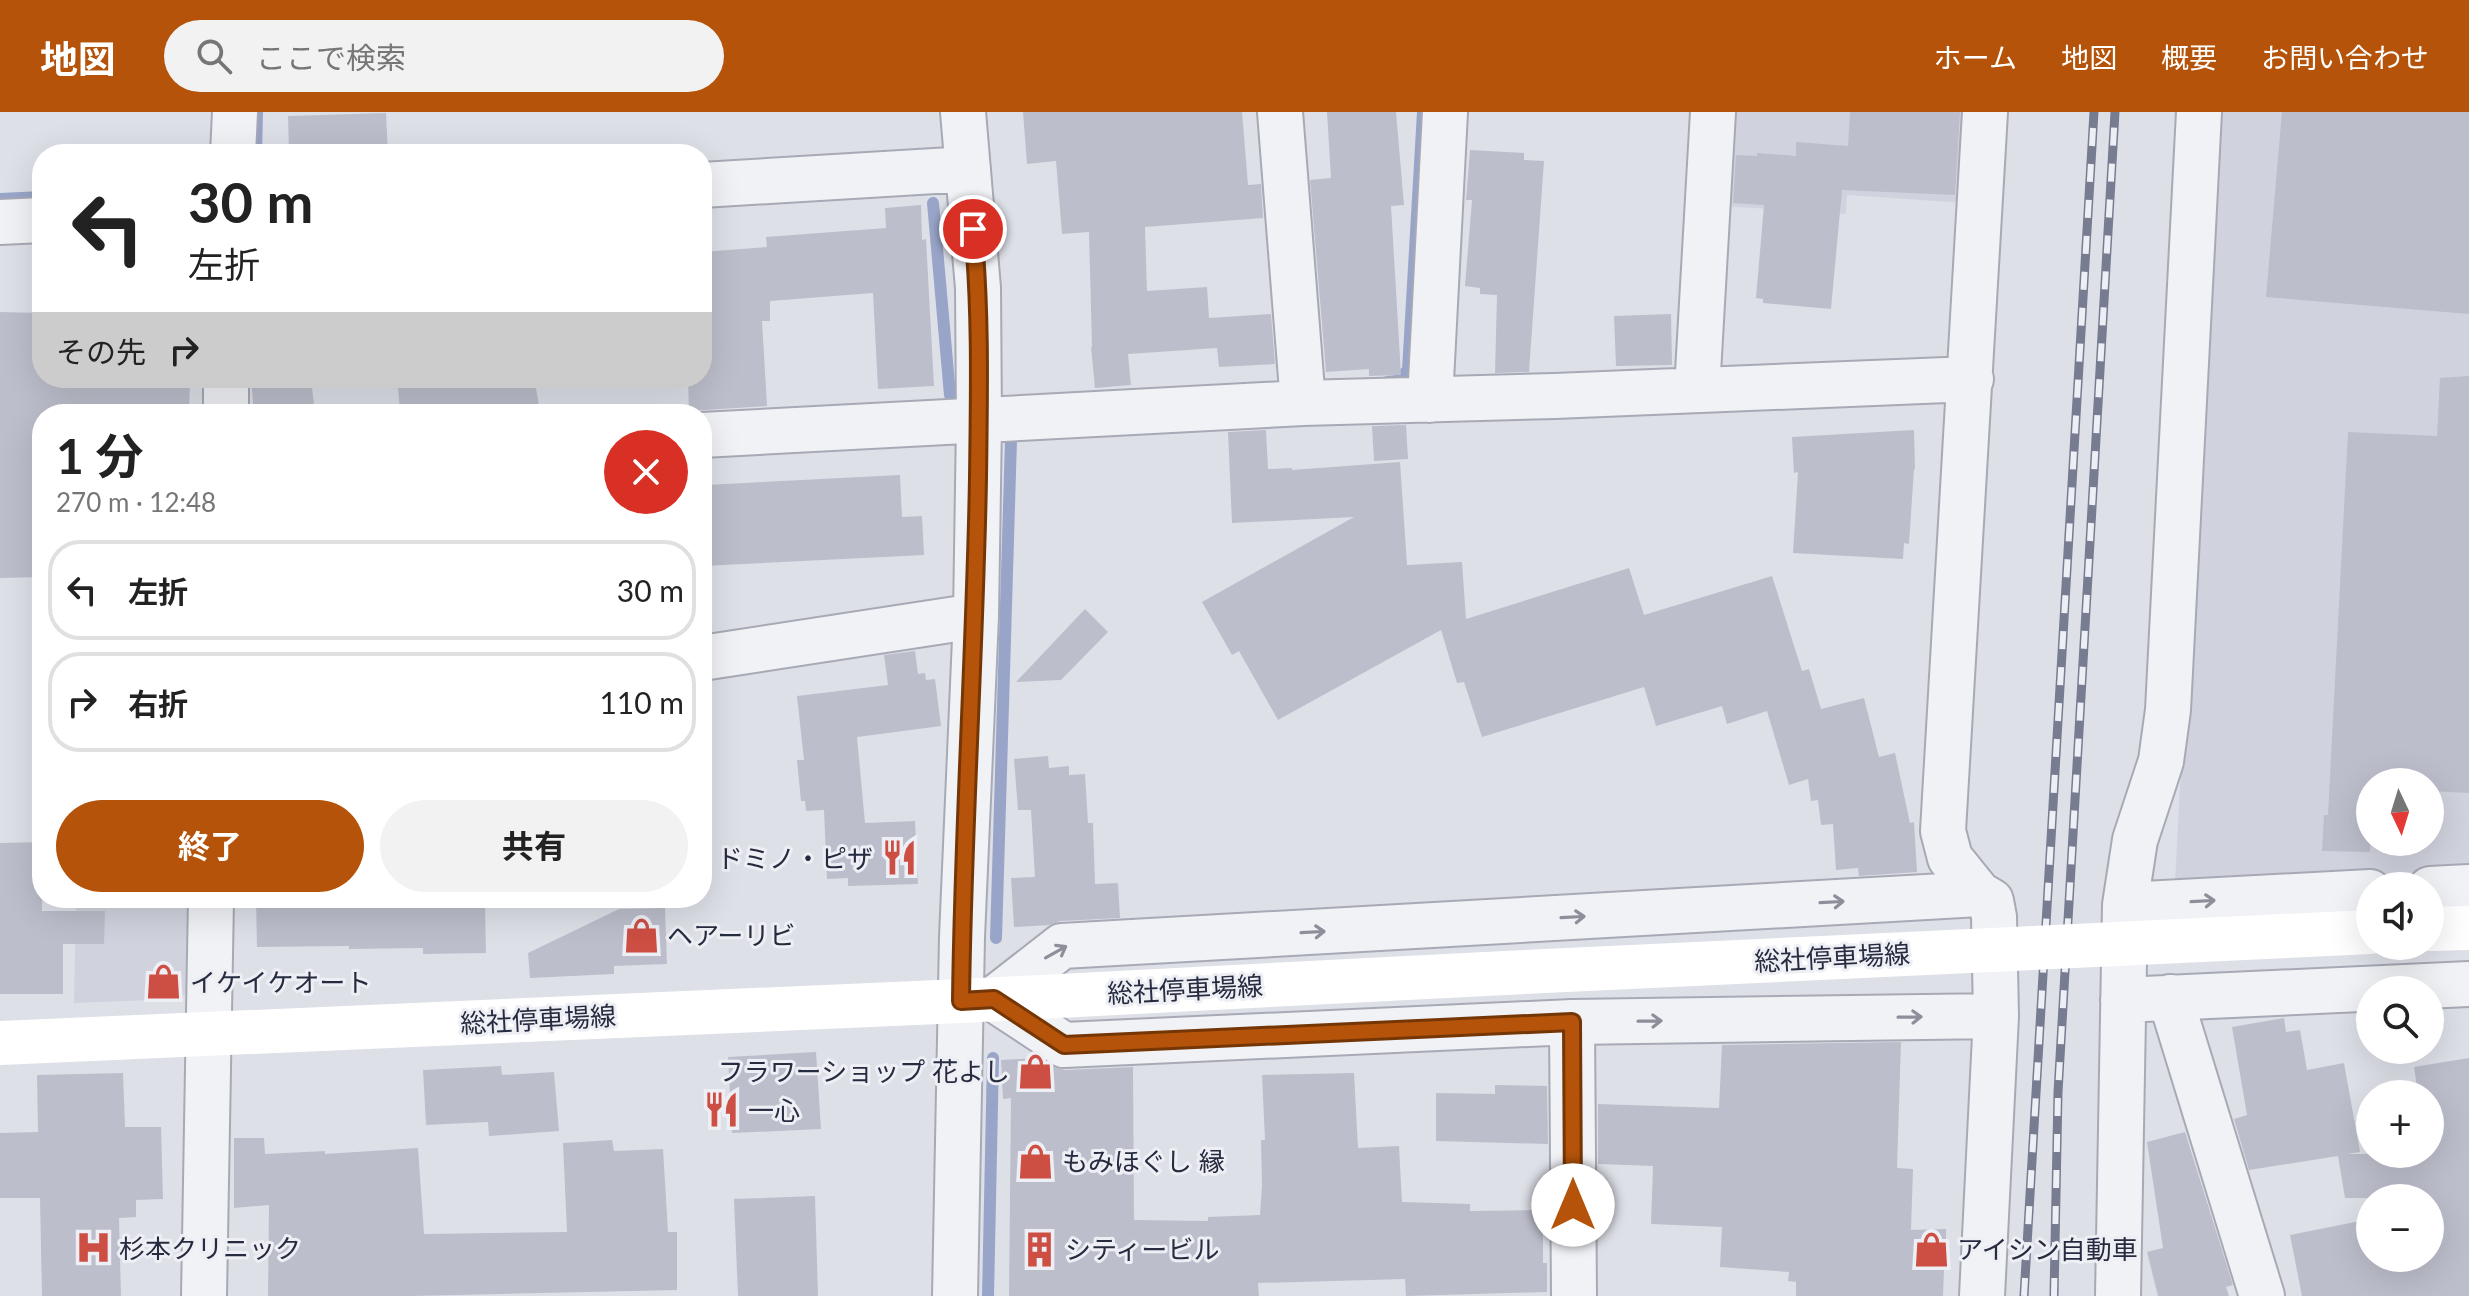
<!DOCTYPE html>
<html lang="ja">
<head>
<meta charset="utf-8">
<style>
	body { margin:0; font-family:Lato,"Noto Sans JP",sans-serif; background:#f2f2f2; color:#222; height:100vh; display:flex; flex-direction:column; font-size:30px; white-space:nowrap }
	* { box-sizing:border-box; margin:0 }
	p { font-size:26px; color:#767676 }
	.icon { flex:none; width:44px; height:44px; fill:none; stroke:currentColor; stroke-width:2; stroke-linecap:round; stroke-linejoin:round }
	.map { position:relative; flex:1; overflow:hidden }
	.panel { position:absolute; left:32px; top:292px; width:680px; height:504px; display:flex; flex-direction:column; background:#fff; border-radius:32px; box-shadow:0 8px 32px #0002 }
	.panel>* { flex:none }
	.top-card { position:absolute; left:32px; top:32px; width:680px; height:244px; border-radius:32px; box-shadow:0 8px 32px #0002; background:#fff; color:#222; overflow:hidden }
	.needle { width:52px; rotate:176deg }
	.controls { position:absolute; left:2356px; top:656px; display:grid; gap:16px }
	.controls a { display:grid; place-items:center; width:88px; height:88px; border-radius:50%; background:#fff; box-shadow:0 8px 32px #0002; font-size:40px }
	.pin { position:absolute; display:grid; place-items:center; width:68px; height:68px; color:#fff; margin:-34px; border:4px solid #fff; border-radius:50%; box-shadow:0 2px 8px #0007 }
	.me { position:absolute; width:88px; margin:-44px; rotate:0deg; stroke-linejoin:round; filter:drop-shadow(0 0 6px #0008) }
	.turn { display:flex; align-items:center; gap:28px; height:168px; padding:0 24px; font-size:36px }
	.turn .icon { width:104px; height:104px; stroke-width:2.5 }
	.turn b { display:block; font-size:56px; line-height:68px }
	.then { display:flex; align-items:center; height:76px; padding:0 24px; background:#0003; gap:16px; font-size:30px }
	.round { display:grid; place-items:center; flex:none; width:84px; height:84px; border-radius:42px; background:#f2f2f2 }
	.overview { display:flex; align-items:center; justify-content:space-between; height:136px; padding:0 24px }
	h1 { font-size:48px; font-weight:700; line-height:60px }
	.button { display:flex; gap:16px; margin-top:auto; padding:16px 24px }
	.button a { flex:1; height:92px; border-radius:48px; background:#b45309; color:#fff; font-size:32px; font-weight:700; line-height:92px; text-align:center }
	.button a+a { background:#f2f2f2; color:#222 }
	ul { padding:0; list-style:none }
	li { display:flex; align-items:center; gap:24px; height:100px; margin:0 16px 12px; padding:0 8px; border:4px solid #e0e0e0; border-radius:32px }
	li div { flex:1 }
	li b { display:block; font-size:30px }
	li em { font-style:normal }
	header { display:flex; align-items:center; gap:48px; box-sizing:border-box; height:112px; padding:0 40px; background:#b45309; color:#fff }
	header strong { font-size:38px }
	nav { display:flex; gap:44px; margin-inline-start:auto; font-size:28px }
	.search { width:560px; height:72px; background:#f2f2f2; display:flex; align-items:center; gap:20px; box-sizing:border-box; padding:0 28px; border-radius:44px; color:#767676; font-size:30px }
	.map>svg:first-child { display:block }
</style>
</head>
<body>
<header>
<strong>地図</strong>
<div class="search"><svg class="icon" aria-label="search" viewBox="0 0 24 24"><circle cx="10" cy="10" r="6"/><path d="M15 15l6 6"/></svg>ここで検索</div>
<nav><a>ホーム</a><a>地図</a><a>概要</a><a>お問い合わせ</a></nav>
</header>
<div class="map">
<svg width="2469" height="1184" viewBox="0 0 2469 1184">
	<rect width="100%" height="100%" fill="#dee0e8"/>
	<path fill="#d0d2dd" fill-rule="evenodd" d="M 1729,0 L 1971,0 L 1965,91 L 1847,83 L 1846,102 L 1723,94 Z
		M 2215,0 L 2469,0 L 2469,758 L 2175,771 ZM 2370,670 L 2430,670 L 2430,730 L 2370,730 Z
		M 76,786 L 196,786 L 194,875 L 179,887 L 74,891 Z"/>
	<g fill="none" stroke-linecap="round" stroke-linejoin="round">
		<path stroke="#99a5c8" stroke-width="12" d="M 256,42 L 257,0
			M 0,87 L 42,85
			M 933,91 L 950,283
			M 1387,270 L 1397,269 L 1408,258 L 1423,0
			M 996,826 L 1011,328
			M 988,1184 L 993,946"/>
	</g>
	<path fill="#bcbecb" d="M 1023,0 L 1242,0 L 1248,73 L 1261,72 L 1263,106 L 1145,115 L 1147,179 L 1207,175 L 1209,206 L 1271,202 L 1275,252 L 1219,255 L 1217,236 L 1128,242 L 1131,273 L 1095,276 L 1091,235 L 1092,235 L 1089,120 L 1062,122 L 1056,49 L 1027,52 Z
		M 1327,0 L 1396,0 L 1404,93 L 1391,94 L 1401,263 L 1369,264 L 1369,257 L 1326,260 L 1310,68 L 1331,66 Z
		M 1850,0 L 1960,0 L 1955,83 L 1842,78 L 1831,197 L 1763,191 L 1763,187 L 1756,186 L 1764,93 L 1733,91 L 1736,43 L 1757,44 L 1757,41 L 1796,44 L 1796,30 L 1848,34 Z
		M 2282,0 L 2469,0 L 2469,202 L 2266,185 Z
		M 386,1 L 388,42 L 289,42 L 288,4 Z
		M 1470,38 L 1524,41 L 1524,48 L 1544,49 L 1529,260 L 1495,261 L 1497,183 L 1480,182 L 1480,176 L 1465,174 L 1472,88 L 1466,88 Z
		M 921,93 L 922,128 L 926,127 L 934,274 L 878,277 L 873,181 L 770,189 L 770,209 L 762,209 L 767,294 L 689,299 L 688,266 L 702,266 L 702,140 L 767,135 L 766,125 L 886,116 L 885,96 Z
		M 0,200 L 42,201 L 42,266 L 190,266 L 189,302 L 42,302 L 42,465 L 0,466 Z
		M 1671,202 L 1672,253 L 1616,254 L 1614,204 Z
		M 2469,264 L 2469,681 L 2430,679 L 2430,670 L 2370,670 L 2370,740 L 2322,739 L 2324,703 L 2328,703 L 2348,320 L 2437,324 L 2440,266 Z
		M 251,266 L 311,266 L 315,302 L 254,302 Z
		M 397,266 L 534,266 L 539,293 L 485,302 L 483,302 L 481,293 L 400,298 Z
		M 1406,313 L 1408,347 L 1374,349 L 1372,314 Z
		M 1266,318 L 1268,357 L 1292,356 L 1292,358 L 1400,350 L 1407,453 L 1462,450 L 1466,507 L 1629,456 L 1644,503 L 1772,464 L 1802,559 L 1809,557 L 1821,597 L 1864,586 L 1879,645 L 1895,641 L 1910,711 L 1914,710 L 1917,760 L 1859,764 L 1858,756 L 1836,758 L 1833,712 L 1821,713 L 1818,688 L 1811,689 L 1808,667 L 1789,673 L 1767,599 L 1727,612 L 1722,594 L 1656,614 L 1644,575 L 1482,625 L 1464,570 L 1457,571 L 1441,518 L 1278,608 L 1239,539 L 1232,543 L 1202,490 L 1354,405 L 1232,411 L 1228,320 Z
		M 1914,318 L 1915,357 L 1914,357 L 1909,432 L 1904,431 L 1903,447 L 1793,441 L 1798,360 L 1794,361 L 1792,325 Z
		M 900,363 L 902,405 L 922,404 L 924,443 L 702,454 L 702,403 L 706,403 L 705,373 Z
		M 1085,497 L 1108,520 L 1061,568 L 1016,570 Z
		M 915,539 L 918,562 L 925,561 L 926,568 L 935,567 L 941,614 L 857,625 L 865,711 L 915,709 L 918,772 L 848,774 L 848,766 L 827,767 L 824,698 L 806,699 L 805,689 L 801,689 L 797,648 L 804,648 L 797,584 L 888,573 L 884,543 Z
		M 1048,644 L 1049,656 L 1069,654 L 1069,663 L 1085,662 L 1088,711 L 1093,711 L 1095,772 L 1118,771 L 1120,806 L 1061,809 L 1050,813 L 1014,815 L 1011,766 L 1035,765 L 1031,698 L 1018,698 L 1014,647 Z
		M 42,730 L 42,799 L 105,799 L 104,832 L 63,832 L 63,882 L 0,882 L 0,731 Z
		M 318,786 L 318,790 L 411,788 L 411,794 L 485,793 L 486,841 L 423,842 L 423,836 L 349,837 L 349,834 L 257,835 L 256,788 Z
		M 665,796 L 667,852 L 614,854 L 614,862 L 530,866 L 528,841 L 619,797 Z
		M 2284,906 L 2286,920 L 2300,918 L 2307,958 L 2344,951 L 2360,1040 L 2347,1042 L 2430,1042 L 2430,982 L 2418,982 L 2414,955 L 2469,946 L 2469,1184 L 2302,1184 L 2290,1123 L 2370,1107 L 2370,1146 L 2430,1146 L 2430,1086 L 2345,1086 L 2338,1044 L 2249,1058 L 2234,1007 L 2247,1003 L 2232,915 Z
		M 1901,930 L 1897,1056 L 1913,1057 L 1911,1118 L 1946,1117 L 1946,1157 L 1944,1157 L 1943,1184 L 1796,1184 L 1796,1170 L 1788,1169 L 1789,1160 L 1720,1155 L 1722,1115 L 1651,1112 L 1653,1054 L 1598,1052 L 1598,992 L 1719,996 L 1722,933 Z
		M 816,940 L 821,1017 L 732,1021 L 728,945 Z
		M 1038,946 L 1051,954 L 1065,958 L 1133,955 L 1134,1108 L 1208,1109 L 1208,1105 L 1260,1103 L 1262,1073 L 1261,1028 L 1265,1028 L 1262,963 L 1354,961 L 1358,1036 L 1399,1034 L 1402,1090 L 1470,1092 L 1470,1099 L 1543,1098 L 1543,1151 L 1547,1151 L 1547,1180 L 1406,1184 L 1405,1167 L 1258,1171 L 1259,1184 L 1009,1184 L 1011,986 L 1003,987 L 1001,948 Z
		M 501,954 L 502,963 L 554,960 L 559,1019 L 489,1024 L 488,1010 L 426,1013 L 423,958 Z
		M 123,961 L 125,1015 L 161,1015 L 163,1087 L 136,1088 L 136,1105 L 119,1106 L 121,1184 L 42,1184 L 40,1086 L 0,1086 L 0,1021 L 38,1020 L 37,963 Z
		M 1495,973 L 1547,974 L 1548,1032 L 1436,1029 L 1436,981 L 1495,982 Z
		M 2185,1020 L 2233,1173 L 2226,1175 L 2229,1184 L 2158,1184 L 2147,1140 L 2163,1136 L 2147,1030 Z
		M 234,1026 L 264,1026 L 265,1042 L 325,1039 L 325,1042 L 418,1036 L 424,1122 L 567,1120 L 563,1031 L 612,1028 L 614,1039 L 663,1037 L 668,1120 L 677,1120 L 677,1178 L 410,1184 L 268,1184 L 269,1093 L 234,1096 Z
		M 815,1084 L 818,1184 L 738,1184 L 734,1087 Z"/>
	<g fill="none" stroke-linecap="round" stroke-linejoin="round">
		<defs>
			<path id="street" d="M 1280,0 L 1303,291 L 1555,284 L 1971,267
				M 233,42 L 235,0
				M 702,73 L 968,57
				M 0,110 L 42,108
				M 1697,278 L 1713,0
				M 1430,288 L 1445,0
				M 226,302 L 226,266
				M 702,323 L 1303,291
				M 702,546 L 976,504
				M 2430,777 L 2469,775
				M 1979,782 L 1062,834 L 994,887 L 1064,933 L 1572,910 L 1996,904
				M 2125,793 L 2370,780
				M 2170,885 L 2262,1184
				M 2123,888 L 2469,872
				M 1572,910 L 1574,1184
				M 204,1184 L 211,786
				M 955,1184 L 962,825 L 976,504 L 979,310 L 978,176 L 963,0
				M 1982,1184 L 1996,904 L 1994,805 L 1991,789 L 1979,782 L 1950,746 L 1943,719 L 1985,0
				M 2118,1184 L 2125,793 L 2135,728 L 2161,649 L 2168,598 L 2199,0"/>
		</defs>
		<use href="#street" stroke="#a7aab5" stroke-width="48"/>
		<use href="#street" stroke="#f1f2f6" stroke-width="44"/>
		<path stroke="#fff" stroke-width="44" d="M 2430,817 L 2469,816
			M 0,931 L 961,889 L 1505,861"/>
		<defs>
			<path id="rail" d="M 2024,1184 L 2094,0
				M 2054,1184 L 2058,980 L 2115,0"/>
		</defs>
		<use href="#rail" stroke="#787c91" stroke-width="9"/>
		<use href="#rail" stroke="#eeeff5" stroke-width="6" stroke-dasharray="18" stroke-linecap="butt"/>
		<path stroke="#fff" stroke-width="44" d="M 1505,861 L 2370,820"/>
	</g>
	<defs><path id="oneway-shaft" d="M-6 0H5M1.5-3L5.5 0L1.5 3" fill="none" stroke-width="1.6" stroke-linecap="round" stroke-linejoin="round" transform="scale(2)"/></defs>
	<g stroke="#8c8e9a">
		<use href="#oneway-shaft" transform="translate(2203 789) rotate(-3)"/>
		<use href="#oneway-shaft" transform="translate(1832 790) rotate(-3)"/>
		<use href="#oneway-shaft" transform="translate(1573 805) rotate(-3)"/>
		<use href="#oneway-shaft" transform="translate(1313 820) rotate(-3)"/>
		<use href="#oneway-shaft" transform="translate(1056 840) rotate(-29)"/>
		<use href="#oneway-shaft" transform="translate(1910 905) rotate(-1)"/>
		<use href="#oneway-shaft" transform="translate(1650 909) rotate(-1)"/>
	</g>
	<g fill="none" stroke-linecap="round" stroke-linejoin="round">
		<defs>
			<path id="route" d="M 973,117 C 981,199 979,283 978,366 C 975,540 963,714 961,889 L 994,887 L 1064,933 L 1572,910 L 1573,1093"/>
		</defs>
		<use href="#route" stroke="#753606" stroke-width="20"/>
		<use href="#route" stroke="#b45309" stroke-width="14"/>
	</g>
	<defs>
		<symbol id="restaurant-bare" viewBox="-9 -9 18 18"><path d="M-5-6h1v4h1v-4h1v4h1v-4h1v5L-1.5 .5V6h-2V.5L-5-1ZM5-6V6H3V1.5H1.5Q1.5-4 5-6Z" fill="#cd4e43" stroke="#eeeff5" stroke-width="2.5" paint-order="stroke"/></symbol>
		<symbol id="shop-bare" viewBox="-9 -9 18 18"><path d="M-5-2.5h2.3a2.7 3.5 0 0 1 5.4 0H5L5.5 6h-11ZM-1.5-2.5h3a1.5 2.3 0 0 0-3 0Z" fill="#cd4e43" stroke="#eeeff5" stroke-width="2.5" paint-order="stroke"/></symbol>
		<symbol id="hospital-bare" viewBox="-9 -9 18 18"><path d="M-5-5h3v3.5h4V-5h3V5h-3V1.5h-4V5h-3Z" fill="#cd4e43" stroke="#eeeff5" stroke-width="2.5" paint-order="stroke"/></symbol>
		<symbol id="building-bare" viewBox="-9 -9 18 18"><path d="M-4-6H4V6H1V3H-1V6H-4ZM-2.5-4.3h1.7v1.8h-1.7ZM.8-4.3h1.7v1.8H.8ZM-2.5-1h1.7V.8h-1.7ZM.8-1h1.7V.8H.8Z" fill="#cd4e43" stroke="#eeeff5" stroke-width="2.5" paint-order="stroke"/></symbol>
	</defs>
	<g fill-rule="evenodd">
		<use href="#restaurant-bare" x="874" y="720" width="51" height="51"/>
		<use href="#shop-bare" x="616" y="798" width="51" height="51"/>
		<use href="#shop-bare" x="138" y="844" width="51" height="51"/>
		<use href="#shop-bare" x="1010" y="934" width="51" height="51"/>
		<use href="#restaurant-bare" x="696" y="972" width="51" height="51"/>
		<use href="#shop-bare" x="1010" y="1024" width="51" height="51"/>
		<use href="#hospital-bare" x="68" y="1110" width="51" height="51"/>
		<use href="#building-bare" x="1014" y="1112" width="51" height="51"/>
		<use href="#shop-bare" x="1906" y="1112" width="51" height="51"/>
	</g>
	<g text-anchor="middle" dominant-baseline="central" stroke-width="6" stroke-linejoin="round" paint-order="stroke">
		<g font-size="26" fill="#272b3f" stroke="#eeeff5" text-anchor="start">
			<text x="873" y="746" text-anchor="end">ドミノ・ピザ</text>
			<text x="667" y="823">ヘアーリビ</text>
			<text x="190" y="870">イケイケオート</text>
			<text x="1010" y="959" text-anchor="end">フラワーショップ 花よし</text>
			<text x="748" y="998">一心</text>
			<text x="1062" y="1049">もみほぐし 縁</text>
			<text x="119" y="1136">杉本クリニック</text>
			<text x="1065" y="1137">シティービル</text>
			<text x="1957" y="1137">アイシン自動車</text>
		</g>
		<g font-size="26" fill="#272b3f" stroke="#eeeff5">
			<text transform="translate(1832 845) rotate(-3)">総社停車場線</text>
			<text transform="translate(1185 877) rotate(-3)">総社停車場線</text>
			<text transform="translate(538 907) rotate(-3)">総社停車場線</text>
		</g>
	</g>
</svg>
<div class="controls">
<a><svg class="needle" viewBox="-14 -14 28 28"><path d="M0-13l5 13h-10z" fill="#e53935"/><path d="M0 13l5-13h-10z" fill="#767676"/></svg></a>
<a><svg class="icon" aria-label="sound" viewBox="0 0 24 24"><path d="M4 9h4l5-4v14l-5-4H4zM17 9q2 3 0 6"/></svg></a>
<a><svg class="icon" aria-label="search" viewBox="0 0 24 24"><circle cx="10" cy="10" r="6"/><path d="M15 15l6 6"/></svg></a>
<a>+</a>
<a>−</a>
</div>
<div class="pin" style="left:973px;top:117px;background:#d93025"><svg class="icon" aria-label="arrive" viewBox="0 0 24 24"><path d="M6 21V4h12l-3 4 3 4H6"/></svg></div>
<svg class="me" style="left:1573px;top:1093px" viewBox="-20 -20 40 40"><circle r="19" fill="#fff"/><path d="M0-13L10 11 0 6-10 11z" fill="#b45309"/></svg>
<div class="top-card">
<div class="turn"><svg class="icon" aria-label="left" viewBox="0 0 24 24"><path d="M17 20v-9H6M10 6l-5 5 5 5"/></svg><div><b>30 m</b>左折</div></div>
<div class="then">その先<svg class="icon" aria-label="right" viewBox="0 0 24 24"><path d="M7 20v-9h11M14 6l5 5-5 5"/></svg></div>
</div>
<section class="panel">
<div class="overview"><div><h1>1 分</h1><p>270 m · 12:48</p></div><a class="round" style="background:#d93025;color:#fff"><svg class="icon" aria-label="close" viewBox="0 0 24 24"><path d="M6 6l12 12M18 6L6 18"/></svg></a></div>
<ul>
<li><svg class="icon" aria-label="left" viewBox="0 0 24 24"><path d="M17 20v-9H6M10 6l-5 5 5 5"/></svg><div><b>左折</b></div><em>30 m</em></li>
<li><svg class="icon" aria-label="right" viewBox="0 0 24 24"><path d="M7 20v-9h11M14 6l5 5-5 5"/></svg><div><b>右折</b></div><em>110 m</em></li>
</ul>
<div class="button"><a>終了</a><a>共有</a></div>
</section>
</div>
</body>
</html>
